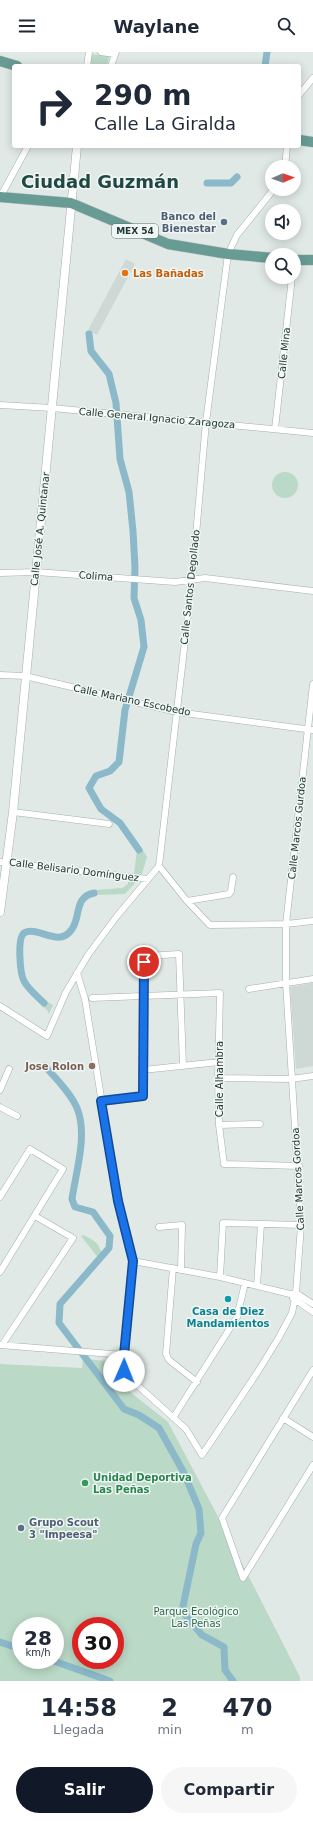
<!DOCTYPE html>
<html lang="es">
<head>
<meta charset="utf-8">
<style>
	body { margin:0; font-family:"DejaVu Sans",sans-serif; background:#f6f6f7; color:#1f2937; height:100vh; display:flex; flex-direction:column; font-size:15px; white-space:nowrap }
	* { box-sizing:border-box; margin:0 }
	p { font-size:13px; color:#747a83 }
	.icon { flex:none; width:22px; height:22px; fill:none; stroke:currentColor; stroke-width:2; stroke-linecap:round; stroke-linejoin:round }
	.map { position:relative; height:1629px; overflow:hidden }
	.panel { display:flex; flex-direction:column; background:#fff; flex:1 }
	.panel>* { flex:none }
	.guide { position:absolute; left:12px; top:12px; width:289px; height:84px; border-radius:4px; box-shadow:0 2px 10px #0003; background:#fff; color:#1f2937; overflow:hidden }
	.needle { width:26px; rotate:88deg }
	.buttons { position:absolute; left:265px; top:108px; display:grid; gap:8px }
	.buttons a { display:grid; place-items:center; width:36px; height:36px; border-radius:50%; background:#fff; box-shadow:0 2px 10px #0003; font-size:20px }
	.speed { position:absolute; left:12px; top:1565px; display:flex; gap:8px; font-size:20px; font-weight:700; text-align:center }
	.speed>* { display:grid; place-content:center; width:52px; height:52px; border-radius:50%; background:#fff; box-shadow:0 2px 10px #0003; line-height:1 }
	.speed small { font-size:10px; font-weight:400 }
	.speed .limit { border:6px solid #d22; background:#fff; color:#111 }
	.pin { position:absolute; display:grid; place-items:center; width:34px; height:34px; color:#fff; margin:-17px; border:2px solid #fff; border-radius:50%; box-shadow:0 1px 4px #0007 }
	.me { position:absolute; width:44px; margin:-22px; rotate:1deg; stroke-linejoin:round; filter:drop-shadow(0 0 3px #0008) }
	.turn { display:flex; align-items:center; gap:14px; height:84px; padding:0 16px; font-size:18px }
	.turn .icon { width:52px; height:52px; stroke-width:2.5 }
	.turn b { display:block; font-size:28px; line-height:34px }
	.eta { display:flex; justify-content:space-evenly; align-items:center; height:68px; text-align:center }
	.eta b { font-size:24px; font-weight:700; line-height:28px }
	.button { display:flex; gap:8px; margin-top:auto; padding:8px 16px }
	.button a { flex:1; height:46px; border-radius:24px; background:#111827; color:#fff; font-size:16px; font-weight:700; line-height:46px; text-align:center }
	.button a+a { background:#f6f6f7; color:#1f2937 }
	header { display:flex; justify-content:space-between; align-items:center; height:52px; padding:0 16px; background:#fff; font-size:18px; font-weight:700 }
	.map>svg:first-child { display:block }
</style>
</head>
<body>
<header><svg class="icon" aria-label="menu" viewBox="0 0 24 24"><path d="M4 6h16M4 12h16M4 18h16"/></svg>Waylane<svg class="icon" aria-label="search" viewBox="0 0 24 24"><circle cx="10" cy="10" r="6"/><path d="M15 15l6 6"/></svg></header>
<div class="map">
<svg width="313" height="1629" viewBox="0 0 313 1629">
	<rect width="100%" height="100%" fill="#e0e9e6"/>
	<path fill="#ced9d6" d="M 126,207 L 135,212 L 97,283 L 88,278 Z
		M 313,931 L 313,1014 L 296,1017 L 290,935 Z"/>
	<path fill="#bbd9c7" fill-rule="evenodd" d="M 91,2 L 109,4 L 107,14 L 89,14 Z
		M272 433a13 13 0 1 1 26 0a13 13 0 1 1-26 0Z
		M 141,795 L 147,805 L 142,822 L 134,822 L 137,798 Z
		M 128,829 L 136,830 L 125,842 L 96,843 L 95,838 L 122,836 L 128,832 Z
		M 46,949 L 53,953 L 49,962 L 47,958 L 42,954 Z
		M 83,1183 C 94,1188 100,1191 102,1204 L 99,1207 L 81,1184 Z
		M 83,1307 L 121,1310 L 120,1332 L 168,1370 L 225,1478 L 300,1625 L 300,1629 L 0,1629 L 0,1312 L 82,1316 ZM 21,1574 L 55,1574 L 55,1608 L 21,1608 ZM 81,1574 L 115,1574 L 115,1608 L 81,1608 Z"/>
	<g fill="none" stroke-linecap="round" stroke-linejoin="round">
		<path stroke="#8cb9ca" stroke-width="7" d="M 265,14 L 267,0
			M 207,131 L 231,131 L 237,125
			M 89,282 L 91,299 L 109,322 L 116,351 L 120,407 L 129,440 L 133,479 L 135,515 L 134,546 L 141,568 L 144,595 L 125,658 L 119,710 L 110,719 L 96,724 L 89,736 L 101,757 L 120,771 L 139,798
			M 44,951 C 38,945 28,937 24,929 C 20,922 17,886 24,881 C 38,873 59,897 72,877 C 81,864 74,845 94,841
			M 45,1014 C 56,1027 70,1040 77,1056 C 88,1083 76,1119 72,1147 L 75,1155 L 93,1160 L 110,1184 L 109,1196 L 60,1252 L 59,1271 L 124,1357 L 139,1363 L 159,1376 L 184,1421 L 199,1457 L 201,1481 L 196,1492 L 182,1559 L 202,1583 L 224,1595 L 225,1618 L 233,1629
			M 0,1590 L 21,1597
			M 51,1608 L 110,1629"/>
		<defs>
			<path id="minor" d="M 101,0 L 114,2
				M 87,14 L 89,0
				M 111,14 L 116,0
				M 299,43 L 313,26
				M 285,115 L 287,94
				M 0,142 L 3,140 L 28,94
				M 0,353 L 52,356 L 313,381
				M 275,377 L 292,225
				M 0,521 L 36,520 L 175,530 L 205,526 L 313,539
				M 0,623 L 25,624 L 177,660 L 313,678
				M 13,760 L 109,772
				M 0,810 L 148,827
				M 159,814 L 187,849 L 210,873 L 286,872 L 313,869
				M 187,849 L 229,842 L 231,839 L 233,825
				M 77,921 L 85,947 L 118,1149 L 133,1209 L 124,1303 L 126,1323 L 186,1377 L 202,1403 L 257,1321 L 278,1287 L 292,1261 L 296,1241 L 301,1173 L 286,931 L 286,872 L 313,632
				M 249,937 L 313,927
				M 92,946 L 220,941 L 218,1026 L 219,1073 L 224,1112 L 299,1114
				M 0,954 L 47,984 L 66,940 L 88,903 L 117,864 L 159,814 L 192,528 L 206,370 L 228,202 L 237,183 L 274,137
				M 143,1018 L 219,1010
				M 218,1026 L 291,1027 L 313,1024
				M 0,1038 L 9,1017
				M 101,1049 L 143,1044 L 144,910 L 146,904 L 179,902 L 183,1014
				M 0,1055 L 17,1064
				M 219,1073 L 260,1072
				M 0,1145 L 30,1097 L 63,1117 L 0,1220
				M 159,1175 L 182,1173 L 181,1218
				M 133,1209 L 220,1225 L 290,1242 L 296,1241 L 313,1252
				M 173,1216 L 166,1302 L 169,1308 L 197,1330
				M 220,1225 L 223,1171 L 301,1173
				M 257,1234 L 261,1172
				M 293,1246 L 313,1260
				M 0,1293 L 124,1303
				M 2,1293 L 73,1186 L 35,1164
				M 173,1366 L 237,1265 L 245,1231
				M 283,1366 L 313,1385
				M 243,1526 L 222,1466 L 313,1318
				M 243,1526 L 313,1413"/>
			<path id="tertiary" d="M 0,860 L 13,760 L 77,94"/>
			<path id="primary" d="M 0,9 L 17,14
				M 299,88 L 313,90
				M 0,145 L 71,151 L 168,192 L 228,202 L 272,206
				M 294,208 L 313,208"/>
		</defs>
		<use href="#minor" stroke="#a3b0ad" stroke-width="7"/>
		<use href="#tertiary" stroke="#a3b0ad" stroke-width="9"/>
		<use href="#primary" stroke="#bdc3c2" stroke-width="11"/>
		<use href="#minor" stroke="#fff" stroke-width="6"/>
		<use href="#tertiary" stroke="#fff" stroke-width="8"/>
		<use href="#primary" stroke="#689b94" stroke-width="10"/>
	</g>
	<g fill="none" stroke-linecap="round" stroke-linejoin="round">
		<defs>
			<path id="route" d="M 124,1319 L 124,1303 L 133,1209 L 118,1149 L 101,1049 L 143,1044 L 144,910"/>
		</defs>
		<use href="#route" stroke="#114b97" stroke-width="10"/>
		<use href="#route" stroke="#1a73e8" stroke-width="7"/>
	</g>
	<g fill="#5c6f8a" stroke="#f0f6f4" stroke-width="1.5">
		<circle cx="224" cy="170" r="4"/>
		<circle cx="21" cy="1476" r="4"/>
	</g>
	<circle fill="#e8710a" stroke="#f0f6f4" stroke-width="1.5" cx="125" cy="221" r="4"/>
	<circle fill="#8d6e63" stroke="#f0f6f4" stroke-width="1.5" cx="92" cy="1014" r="4"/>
	<circle fill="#0f9aa8" stroke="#f0f6f4" stroke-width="1.5" cx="228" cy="1247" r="4"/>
	<circle fill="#2e9e5b" stroke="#f0f6f4" stroke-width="1.5" cx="85" cy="1431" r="4"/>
	<g text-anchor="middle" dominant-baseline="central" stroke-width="3" stroke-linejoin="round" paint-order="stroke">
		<rect fill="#f0f6f4" stroke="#60716e" stroke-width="1" x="112" y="172" width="46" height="14" rx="3"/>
		<g font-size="9" font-weight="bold" fill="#223835">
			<text x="135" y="179">MEX 54</text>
		</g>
		<g font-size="10" font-weight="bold" fill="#4e5e75" stroke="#f0f6f4" text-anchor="end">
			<text x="216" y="164">Banco del<tspan x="216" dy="12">Bienestar</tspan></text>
			<text x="29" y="1470" text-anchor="start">Grupo Scout<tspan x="29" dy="12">3 "Impeesa"</tspan></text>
		</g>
		<g font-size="10" font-weight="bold" fill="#c56008" stroke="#f0f6f4" text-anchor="start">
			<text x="133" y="221">Las Bañadas</text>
		</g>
		<g font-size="10" fill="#223835" stroke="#f0f6f4">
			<text transform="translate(284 301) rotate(-84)">Calle Mina</text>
			<text transform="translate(157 366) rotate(5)">Calle General Ignacio Zaragoza</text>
			<text transform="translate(40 477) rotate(-84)">Calle José A. Quintanar</text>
			<text transform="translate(96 524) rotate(4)">Colima</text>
			<text transform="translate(190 535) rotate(-84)">Calle Santos Degollado</text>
			<text transform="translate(132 648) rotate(12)">Calle Mariano Escobedo</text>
			<text transform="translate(297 776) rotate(-84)">Calle Marcos Gurdoa</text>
			<text transform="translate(74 818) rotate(7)">Calle Belisario Domínguez</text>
			<text transform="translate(219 1027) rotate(-90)">Calle Alhambra</text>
			<text transform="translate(298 1127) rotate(-93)">Calle Marcos Gordoa</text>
		</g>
		<g font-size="10" font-weight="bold" fill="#785e54" stroke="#f0f6f4" text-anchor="end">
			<text x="84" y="1014">Jose Rolon</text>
		</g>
		<g font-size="10" font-weight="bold" fill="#0d838f" stroke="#f0f6f4">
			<text x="228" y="1259">Casa de Diez<tspan x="228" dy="12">Mandamientos</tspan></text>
		</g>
		<g font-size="10" font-weight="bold" fill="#27864d" stroke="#f0f6f4" text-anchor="start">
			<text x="93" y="1425">Unidad Deportiva<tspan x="93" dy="12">Las Peñas</tspan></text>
		</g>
		<g font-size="10" fill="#306b4f" stroke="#f0f6f4">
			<text x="196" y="1559">Parque Ecológico<tspan x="196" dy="12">Las Peñas</tspan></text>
		</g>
		<g font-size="18" font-weight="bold" fill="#204843" stroke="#f0f6f4">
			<text x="100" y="129">Ciudad Guzmán</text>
		</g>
	</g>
</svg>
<div class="buttons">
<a><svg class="needle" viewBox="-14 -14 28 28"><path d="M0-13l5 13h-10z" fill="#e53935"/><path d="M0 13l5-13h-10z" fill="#747a83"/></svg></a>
<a><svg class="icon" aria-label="sound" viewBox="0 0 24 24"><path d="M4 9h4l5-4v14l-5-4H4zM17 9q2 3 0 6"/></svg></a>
<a><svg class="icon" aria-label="search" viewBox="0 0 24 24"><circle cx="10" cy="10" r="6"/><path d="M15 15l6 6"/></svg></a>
</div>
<div class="speed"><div>28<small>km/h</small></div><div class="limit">30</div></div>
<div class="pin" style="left:144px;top:910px;background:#d93025"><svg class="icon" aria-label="arrive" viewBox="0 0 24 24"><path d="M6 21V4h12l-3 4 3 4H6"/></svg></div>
<svg class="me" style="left:124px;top:1319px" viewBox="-20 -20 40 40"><circle r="19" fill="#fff"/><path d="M0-13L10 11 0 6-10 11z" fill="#1a73e8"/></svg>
<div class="guide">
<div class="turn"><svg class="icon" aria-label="right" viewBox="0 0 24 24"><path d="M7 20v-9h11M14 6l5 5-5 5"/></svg><div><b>290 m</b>Calle La Giralda</div></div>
</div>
</div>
<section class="panel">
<div class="eta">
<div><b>14:58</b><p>Llegada</p></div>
<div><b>2</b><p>min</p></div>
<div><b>470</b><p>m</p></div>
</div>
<div class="button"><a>Salir</a><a>Compartir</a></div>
</section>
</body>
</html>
